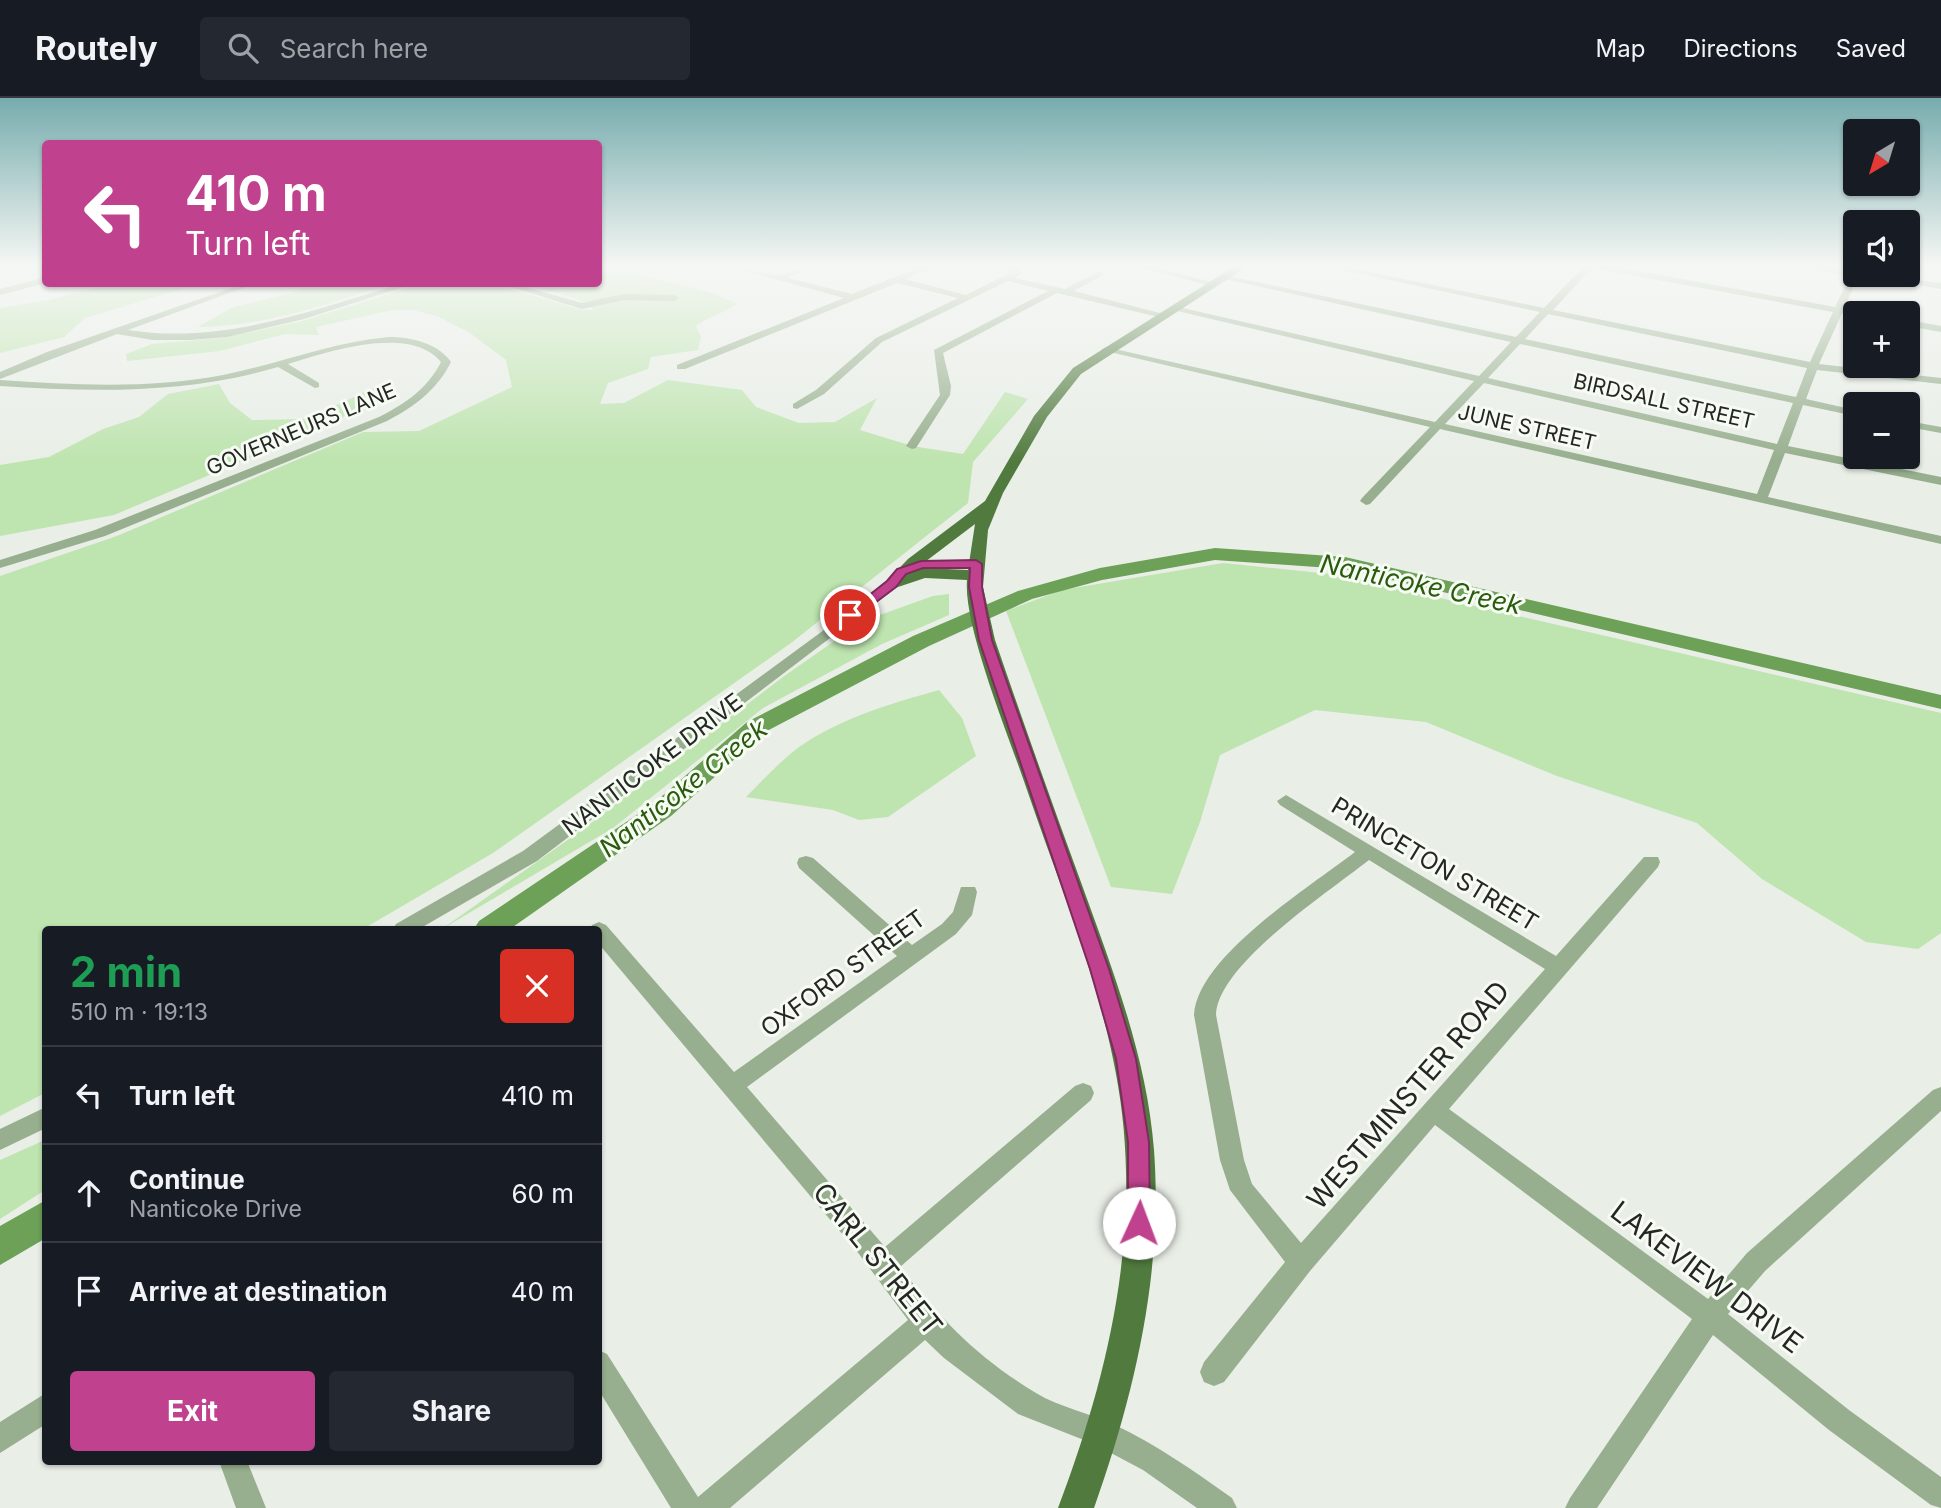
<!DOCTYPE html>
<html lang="en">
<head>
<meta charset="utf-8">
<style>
	body { margin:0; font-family:Inter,sans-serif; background:#242831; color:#f1f3f6; height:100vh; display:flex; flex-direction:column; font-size:26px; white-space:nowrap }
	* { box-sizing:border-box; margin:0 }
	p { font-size:23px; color:#9ea1a6 }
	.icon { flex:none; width:38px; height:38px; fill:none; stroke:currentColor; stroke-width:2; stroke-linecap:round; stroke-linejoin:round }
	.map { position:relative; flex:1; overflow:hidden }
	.panel { position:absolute; left:42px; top:828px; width:560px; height:539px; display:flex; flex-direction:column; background:#171b24; border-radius:7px; box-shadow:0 2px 5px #0004 }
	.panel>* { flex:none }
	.guide { position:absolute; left:42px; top:42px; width:560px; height:147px; border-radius:7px; box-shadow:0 2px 5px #0004; background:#c0428e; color:#fff; overflow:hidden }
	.needle { width:46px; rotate:218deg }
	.controls { position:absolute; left:1843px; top:21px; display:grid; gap:14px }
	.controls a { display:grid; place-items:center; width:77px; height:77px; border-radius:7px; background:#171b24; box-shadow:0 2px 5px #0004; font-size:35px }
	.pin { position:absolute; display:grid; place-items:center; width:60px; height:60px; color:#fff; margin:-30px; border:4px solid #fff; border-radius:50%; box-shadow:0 2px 7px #0007 }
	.me { position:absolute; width:77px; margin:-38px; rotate:2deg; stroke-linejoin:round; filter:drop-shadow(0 0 5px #0008) }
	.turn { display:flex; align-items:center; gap:24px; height:147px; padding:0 28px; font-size:32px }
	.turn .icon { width:91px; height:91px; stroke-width:2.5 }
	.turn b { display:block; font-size:49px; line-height:60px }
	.round { display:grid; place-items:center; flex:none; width:74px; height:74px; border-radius:7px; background:#242831 }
	.summary { display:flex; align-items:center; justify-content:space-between; height:119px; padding:0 28px }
	h1 { font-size:42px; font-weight:700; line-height:52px; color:#1e9e55 }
	.primary-button { display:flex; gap:14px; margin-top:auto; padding:14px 28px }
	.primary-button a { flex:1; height:80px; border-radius:7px; background:#c0428e; color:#fff; font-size:28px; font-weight:700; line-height:80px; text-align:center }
	.primary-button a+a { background:#242831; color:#f1f3f6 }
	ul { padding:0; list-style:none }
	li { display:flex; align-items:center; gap:21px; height:98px; padding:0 28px; border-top:2px solid #363941 }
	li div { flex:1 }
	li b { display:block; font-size:26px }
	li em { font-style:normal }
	header { display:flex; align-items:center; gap:42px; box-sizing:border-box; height:98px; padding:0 35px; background:#171b24; border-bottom:2px solid #363941 }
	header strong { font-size:33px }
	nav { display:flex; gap:38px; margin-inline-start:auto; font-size:24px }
	.search { width:490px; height:63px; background:#242831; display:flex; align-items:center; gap:18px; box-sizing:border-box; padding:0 24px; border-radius:7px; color:#9ea1a6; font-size:26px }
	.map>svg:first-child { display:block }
</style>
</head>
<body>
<header>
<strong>Routely</strong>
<div class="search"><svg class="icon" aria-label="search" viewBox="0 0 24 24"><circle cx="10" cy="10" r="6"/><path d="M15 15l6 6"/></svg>Search here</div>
<nav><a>Map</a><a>Directions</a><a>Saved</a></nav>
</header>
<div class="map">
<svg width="1941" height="1410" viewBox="0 0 1941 1410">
	<rect width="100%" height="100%" fill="#e9eee7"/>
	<path fill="#bee4af" d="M 599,166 L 712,195 L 737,206 C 724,215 709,218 696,228 L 701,239 L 698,252 L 651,259 L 648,271 L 608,285 L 600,306 L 624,305 L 668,282 L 742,292 L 756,309 L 799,325 L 835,324 L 877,300 L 860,332 L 912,348 L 963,356 L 1005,294 L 1028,301 L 973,364 L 968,405 L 791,545 L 493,755 L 363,831 L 46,831 L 45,995 L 0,1018 L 0,478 L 117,438 L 363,334 L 419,333 L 512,289 L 506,262 L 470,235 L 437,218 L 413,212 L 392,212 L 316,229 L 319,237 L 285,236 L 220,253 L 127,263 L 126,256 L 152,246 L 221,240 L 299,224 L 421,186 L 493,186 L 583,212 L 595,212 L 577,201 L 527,186 L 598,186 Z
		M 111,186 L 198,186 L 85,220 L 64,239 L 0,255 L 0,210 L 49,202 Z
		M 309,186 L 388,186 C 326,207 265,228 198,229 L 231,210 L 292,195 Z
		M 392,282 L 393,294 L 360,307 L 336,324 L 114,417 L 0,438 L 0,367 L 49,359 L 103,331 L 139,319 L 168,296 L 219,286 L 230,305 L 252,322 L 305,321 Z
		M 1223,465 L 1340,477 L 1941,615 L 1941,835 L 1918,851 L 1866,844 L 1762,781 L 1697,725 L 1557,678 L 1426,624 L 1315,612 L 1220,657 L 1200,724 L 1172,796 L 1111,789 L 1006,513 L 1062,492 Z
		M 949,496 L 949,517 L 882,546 L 763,610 L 613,730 L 442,831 L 586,729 L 783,579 L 863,523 L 933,498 Z
		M 939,592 L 962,620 L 976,658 L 888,719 L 859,722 L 833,712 L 746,699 C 760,685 774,670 789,657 C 830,623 889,606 939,592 Z
		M 45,1042 L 45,1092 L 0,1121 L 0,1062 Z"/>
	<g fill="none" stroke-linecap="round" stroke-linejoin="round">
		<path fill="#6da157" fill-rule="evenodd" d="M 1215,450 L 1345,459 L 1941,597 L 1941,611 L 1345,471 L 1215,462 L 1102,482 L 1032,501 L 929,548 L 765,634 L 671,718 L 510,831 L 474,831 L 479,823 L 653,706 L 747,624 L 913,538 L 1018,493 L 1100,470 Z
			M 46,1102 L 46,1140 L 0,1167 L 0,1128 Z"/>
		<path fill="#97af8e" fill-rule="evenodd" d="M 720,166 C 737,166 768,179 780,177 C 794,175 802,166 817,166 L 788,180 L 852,196 L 927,166 L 939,166 L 905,181 L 966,197 L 1012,174 L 993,166 L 1016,168 L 1022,175 L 1015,180 L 1065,191 L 1101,172 L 1104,177 L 1074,193 L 1168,217 L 1163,220 L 1057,195 L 943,255 L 951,288 L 950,297 L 916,350 L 912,351 L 906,348 L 940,297 L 934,252 L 1048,193 L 1008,183 L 882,244 L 824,296 L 797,311 L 793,310 L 793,306 L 816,292 L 876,240 L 958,200 L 897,185 L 685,271 L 677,271 L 677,267 L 844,200 Z
			M 1126,166 L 1143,166 L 1219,186 L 1215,189 Z
			M 1314,166 L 1332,166 L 1544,210 L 1584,168 L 1581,166 L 1601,166 L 1835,209 L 1850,178 L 1784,166 L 1808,166 L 1855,173 L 1855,177 L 1880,177 L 1941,185 L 1941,191 L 1859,177 L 1844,210 L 1860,215 L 1855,218 L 1842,215 L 1819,266 L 1941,280 L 1941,286 L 1817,272 L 1806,301 L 1855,312 L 1855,318 L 1803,307 L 1788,348 L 1941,379 L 1941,387 L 1785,355 L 1768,399 L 1941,438 L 1941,446 L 1440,331 L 1370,406 L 1366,407 L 1360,403 L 1362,400 L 1430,329 L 1101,252 L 1106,249 L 1435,324 L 1474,283 L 1169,211 L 1174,208 L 1479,278 L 1511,244 L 1220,180 L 1224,177 L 1516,239 L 1540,214 ZM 1592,170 L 1833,214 L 1810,264 L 1553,212 ZM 1548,216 L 1807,270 L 1796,299 L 1525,241 ZM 1520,246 L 1793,305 L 1777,346 L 1488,280 ZM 1484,285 L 1774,352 L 1757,396 L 1445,326 Z
			M 46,179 L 46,185 L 0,197 L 0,191 Z
			M 243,186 L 254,186 L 128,232 C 223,247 312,212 401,186 L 413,186 L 304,221 L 227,239 L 190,242 L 153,242 L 117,236 L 0,281 L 0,274 L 47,254 Z
			M 502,186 L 514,186 L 582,205 L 624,196 L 674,197 L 679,200 L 674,203 L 624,202 L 582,211 Z
			M 1908,222 L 1941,228 L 1941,234 L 1908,228 Z
			M 389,239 C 411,239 438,245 451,264 C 437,292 414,309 387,323 L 105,438 L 0,470 L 0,462 L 95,432 L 379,319 C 405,306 428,290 441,264 C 410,226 327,254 288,266 L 319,285 L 319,289 L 315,290 L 278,269 C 186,296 95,294 0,288 L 0,282 C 74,287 150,291 223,277 C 279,266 331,244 389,239 Z
			M 1908,323 L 1941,329 L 1941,335 L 1908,329 Z
			M 892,482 L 899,486 L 897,489 L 537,763 L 419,831 L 393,831 L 396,826 L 523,753 Z
			M 1286,697 L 1556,858 L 1644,759 L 1658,759 L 1660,764 L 1658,769 L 1449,1011 L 1708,1201 L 1747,1155 L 1933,992 L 1941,989 L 1941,1013 L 1765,1173 L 1728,1216 L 1849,1312 L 1941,1379 L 1941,1410 L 1931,1407 L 1829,1332 L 1713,1237 L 1597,1410 L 1565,1410 L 1570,1400 L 1692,1221 L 1435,1027 L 1310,1173 L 1224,1284 L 1214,1288 L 1204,1284 L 1200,1274 L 1204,1264 L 1285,1164 L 1230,1092 L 1220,1062 L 1194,917 C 1197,859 1311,788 1355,754 L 1280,707 L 1277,703 ZM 1369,762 L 1545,871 L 1301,1145 L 1252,1086 L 1244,1062 L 1216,917 C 1217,867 1330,793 1369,762 Z
			M 806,758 L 813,760 L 912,847 L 942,826 L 953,814 L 961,789 L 975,789 L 977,794 L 972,817 L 956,836 L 747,989 L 885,1149 L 1075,988 L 1083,985 L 1091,988 L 1094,995 L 1091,1002 L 900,1169 C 941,1222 978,1260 1036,1295 C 1059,1309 1089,1315 1115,1327 C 1157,1347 1194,1373 1232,1400 L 1237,1410 L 1197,1410 L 1143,1372 L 1094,1346 L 1018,1316 L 944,1260 L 925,1242 L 730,1410 L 671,1410 L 598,1291 L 598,1252 L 607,1256 L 698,1399 L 908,1222 L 859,1156 L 598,845 L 598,831 L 590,831 L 592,827 L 599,824 L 606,827 L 734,974 L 897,858 L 799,770 L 797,765 L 799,760 Z
			M 46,1009 L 46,1030 L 0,1052 L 0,1031 Z
			M 46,1295 L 46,1326 L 0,1355 L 0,1324 Z
			M 219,1363 L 247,1363 L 266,1410 L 236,1410 Z"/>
		<path fill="#507a3e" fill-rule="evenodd" d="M 1238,166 L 1251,166 L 1081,276 L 1047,319 L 1003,395 L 988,432 L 983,489 L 995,542 C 1023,624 1052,705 1082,787 C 1113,873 1147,960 1154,1052 C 1163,1175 1135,1295 1094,1410 L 1058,1410 C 1111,1271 1144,1124 1116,976 C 1098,878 1058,783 1026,689 C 1010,641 963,528 967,482 L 925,480 L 892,491 L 884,486 L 908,461 L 985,403 L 1034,318 L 1073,270 ZM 975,426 L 968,472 L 924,470 L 913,473 Z"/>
	</g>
	<linearGradient id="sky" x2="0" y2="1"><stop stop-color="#77acae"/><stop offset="0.46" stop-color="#f5f7f4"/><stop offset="1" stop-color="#f5f7f4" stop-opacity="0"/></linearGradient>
	<rect width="1941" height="364" fill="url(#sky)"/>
	<path fill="#c0428e" stroke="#7d2b5c" stroke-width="2" d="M 976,462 L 982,466 L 982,489 L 992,542 L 1109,871 L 1136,961 L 1149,1044 L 1150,1125 L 1147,1132 L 1139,1135 L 1131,1132 L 1128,1125 L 1128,1044 L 1116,961 L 1090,871 L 979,542 L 969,489 L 970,470 L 923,470 L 906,476 L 896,489 L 855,520 L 844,517 L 887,483 L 897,471 L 921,463 Z"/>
	<g text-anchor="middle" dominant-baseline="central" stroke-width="6" stroke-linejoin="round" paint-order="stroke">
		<g font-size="21" fill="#252724" stroke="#f6fbf4">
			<text transform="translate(1664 303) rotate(13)">BIRDSALL STREET</text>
			<text transform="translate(1527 329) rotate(13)">JUNE STREET</text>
			<text transform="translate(301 331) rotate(-23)">GOVERNEURS LANE</text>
		</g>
		<g font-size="24" fill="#252724" stroke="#f6fbf4">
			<text transform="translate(652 666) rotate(-37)">NANTICOKE DRIVE</text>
			<text transform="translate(1435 766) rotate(31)">PRINCETON STREET</text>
			<text transform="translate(843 875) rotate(-36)">OXFORD STREET</text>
		</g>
		<g font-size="26" font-style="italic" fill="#2a5b0d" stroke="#f6fbf4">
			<text transform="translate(1421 486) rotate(12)">Nanticoke Creek</text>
			<text transform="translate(683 690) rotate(-38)">Nanticoke Creek</text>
		</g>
		<g font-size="28" fill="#252724" stroke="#f6fbf4">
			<text transform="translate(1408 997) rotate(-49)">WESTMINSTER ROAD</text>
			<text transform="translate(878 1161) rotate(51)">CARL STREET</text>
			<text transform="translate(1707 1179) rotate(37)">LAKEVIEW DRIVE</text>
		</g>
	</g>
</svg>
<div class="controls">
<a><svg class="needle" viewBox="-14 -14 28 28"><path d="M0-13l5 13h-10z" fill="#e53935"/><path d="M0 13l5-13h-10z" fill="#9ea1a6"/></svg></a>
<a><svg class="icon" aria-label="sound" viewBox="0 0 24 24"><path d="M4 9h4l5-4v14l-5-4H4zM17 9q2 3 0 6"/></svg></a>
<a>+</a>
<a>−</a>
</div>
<div class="pin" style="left:850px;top:517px;background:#d93025"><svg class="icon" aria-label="arrive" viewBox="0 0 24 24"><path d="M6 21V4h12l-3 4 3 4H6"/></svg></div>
<svg class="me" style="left:1139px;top:1125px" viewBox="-20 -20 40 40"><circle r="19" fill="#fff"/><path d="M0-13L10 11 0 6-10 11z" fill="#c0428e"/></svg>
<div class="guide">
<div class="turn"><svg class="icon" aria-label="left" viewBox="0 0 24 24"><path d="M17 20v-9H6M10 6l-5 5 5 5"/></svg><div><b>410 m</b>Turn left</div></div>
</div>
<section class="panel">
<div class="summary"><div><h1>2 min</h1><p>510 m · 19:13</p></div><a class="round" style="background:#d93025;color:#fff"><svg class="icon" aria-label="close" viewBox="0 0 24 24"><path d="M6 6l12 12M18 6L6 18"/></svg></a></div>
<ul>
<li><svg class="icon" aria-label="left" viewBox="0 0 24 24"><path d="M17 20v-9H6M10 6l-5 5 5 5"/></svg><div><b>Turn left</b></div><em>410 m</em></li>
<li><svg class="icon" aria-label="ahead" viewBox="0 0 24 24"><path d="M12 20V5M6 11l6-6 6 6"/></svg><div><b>Continue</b><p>Nanticoke Drive</p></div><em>60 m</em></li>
<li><svg class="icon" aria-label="arrive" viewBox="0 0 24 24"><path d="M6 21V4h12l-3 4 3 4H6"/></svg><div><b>Arrive at destination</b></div><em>40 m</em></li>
</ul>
<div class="primary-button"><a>Exit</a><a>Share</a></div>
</section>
</div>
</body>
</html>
